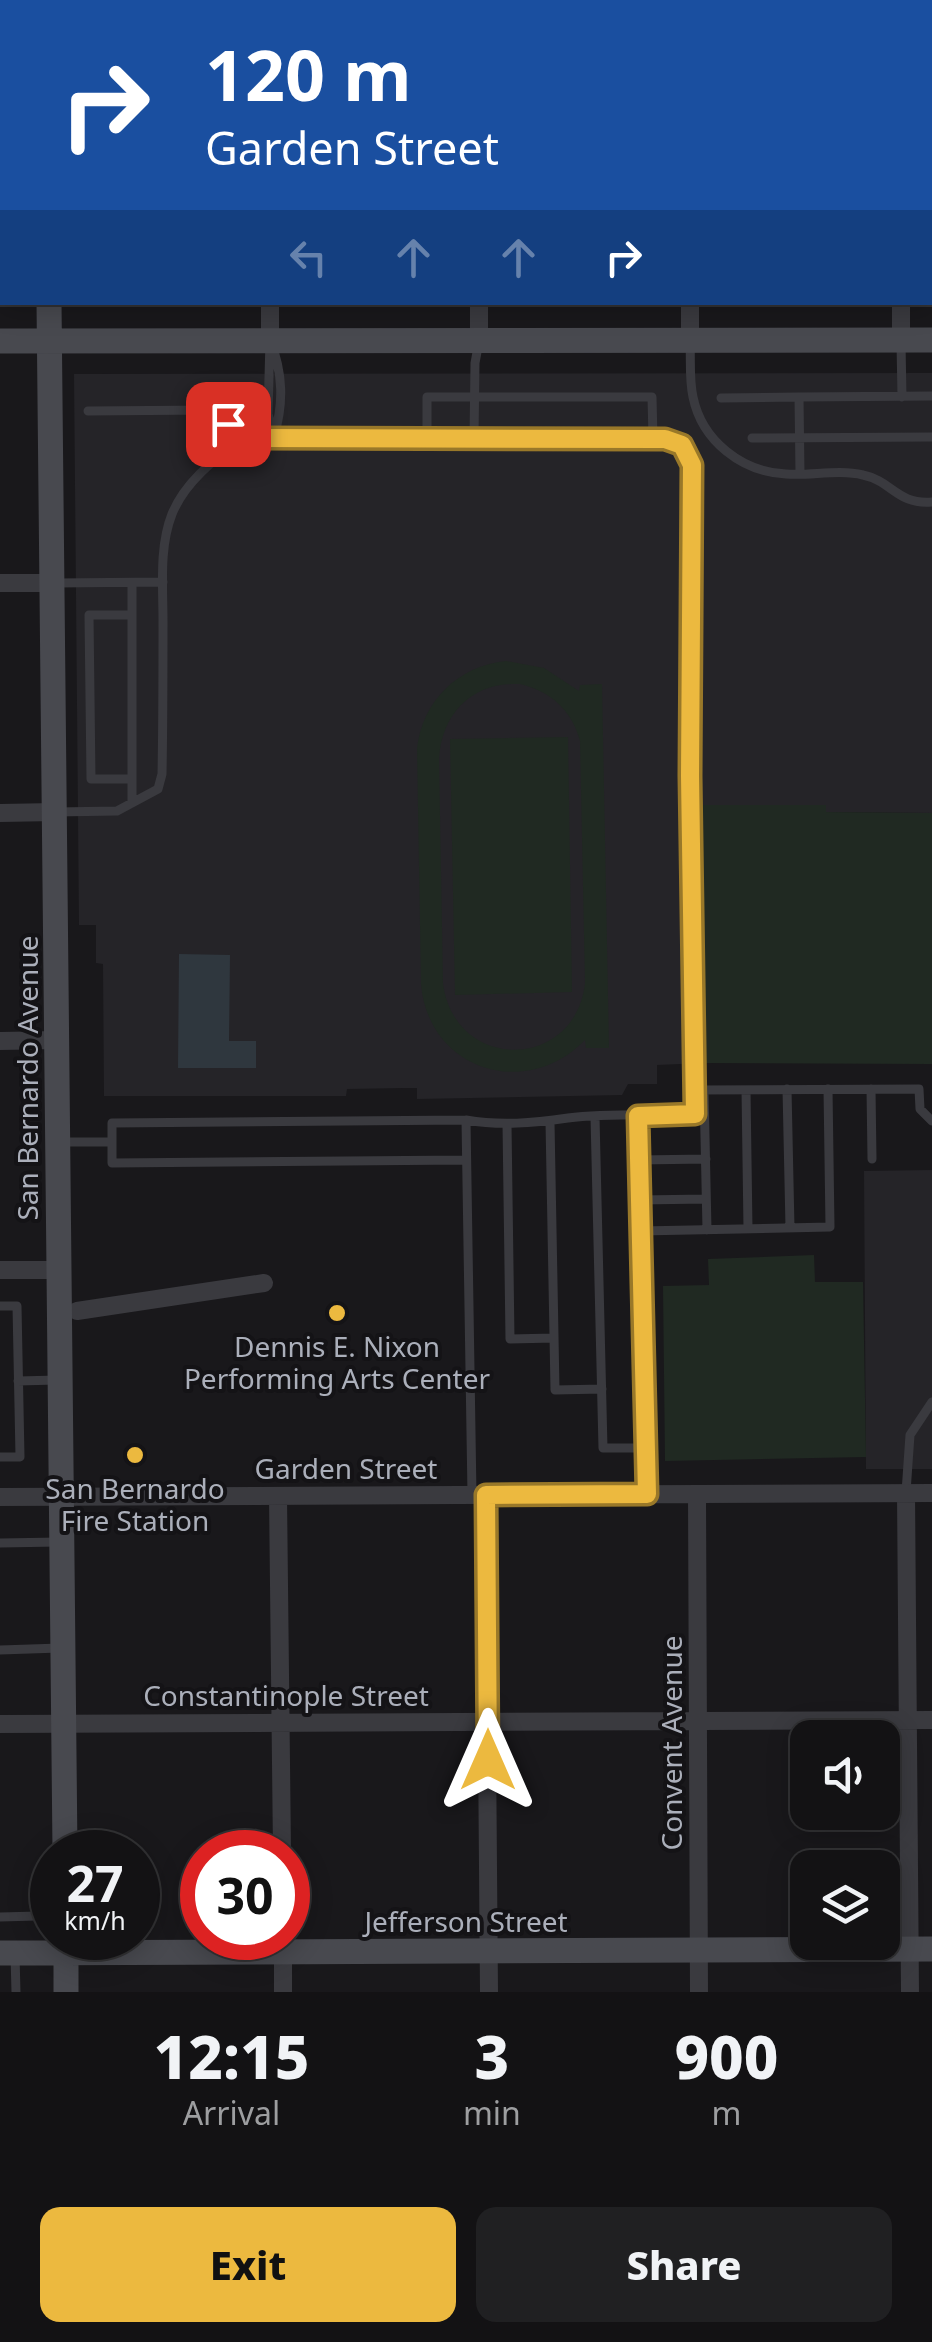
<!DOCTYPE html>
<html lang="en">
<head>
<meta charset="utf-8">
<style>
	body { margin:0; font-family:"Noto Sans",sans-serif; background:#202022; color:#f1f3f6; height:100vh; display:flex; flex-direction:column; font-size:38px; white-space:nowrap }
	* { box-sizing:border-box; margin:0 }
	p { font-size:32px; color:#9d9ea0 }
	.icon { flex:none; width:55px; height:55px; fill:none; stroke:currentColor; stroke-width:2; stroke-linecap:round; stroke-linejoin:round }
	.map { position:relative; height:1992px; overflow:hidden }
	.sheet { display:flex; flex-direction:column; background:#131214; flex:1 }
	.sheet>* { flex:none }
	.banner { position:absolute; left:0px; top:0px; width:932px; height:305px; box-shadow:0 5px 25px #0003,0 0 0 2px #323234; background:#1a4fa0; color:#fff; overflow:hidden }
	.fabs { position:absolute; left:790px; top:1720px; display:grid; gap:20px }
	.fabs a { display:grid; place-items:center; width:110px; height:110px; border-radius:20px; background:#131214; box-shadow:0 5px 25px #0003,0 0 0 2px #323234; font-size:50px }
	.speed { position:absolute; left:30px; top:1830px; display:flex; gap:20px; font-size:50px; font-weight:700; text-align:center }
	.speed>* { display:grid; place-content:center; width:130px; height:130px; border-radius:50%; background:#131214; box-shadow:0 5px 25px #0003,0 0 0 2px #323234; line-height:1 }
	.speed small { font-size:25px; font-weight:400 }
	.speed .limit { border:15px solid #d22; background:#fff; color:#111 }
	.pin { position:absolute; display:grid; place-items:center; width:85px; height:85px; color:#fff; margin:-42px; border-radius:20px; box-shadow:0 5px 15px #0006 }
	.me { position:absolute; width:110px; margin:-55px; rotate:0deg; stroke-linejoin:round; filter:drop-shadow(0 0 8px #0008) }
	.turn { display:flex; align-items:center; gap:35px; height:210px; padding:0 40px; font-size:45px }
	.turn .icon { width:130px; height:130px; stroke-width:2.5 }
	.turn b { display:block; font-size:70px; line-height:85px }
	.lanes { display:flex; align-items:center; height:95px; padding:0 40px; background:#0003; justify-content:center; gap:50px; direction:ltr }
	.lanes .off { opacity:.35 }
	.eta { display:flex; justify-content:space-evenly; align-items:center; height:170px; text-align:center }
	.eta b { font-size:60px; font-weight:800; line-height:70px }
	.primary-button { display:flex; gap:20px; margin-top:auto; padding:20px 40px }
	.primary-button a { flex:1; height:115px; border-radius:20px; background:#ecb93f; color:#111; font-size:40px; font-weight:800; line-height:115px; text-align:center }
	.primary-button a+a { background:#202022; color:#f1f3f6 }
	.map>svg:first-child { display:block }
</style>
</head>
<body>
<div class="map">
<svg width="932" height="1992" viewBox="0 0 932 1992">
	<rect width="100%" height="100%" fill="#19181b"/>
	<path fill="#252428" d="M 932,373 L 932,813 L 826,812 L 825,805 L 703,805 L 703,1063 L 657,1065 L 657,1084 L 628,1084 L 622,1095 L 417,1099 L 417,1088 L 404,1088 L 347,1089 L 346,1096 L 104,1096 L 103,964 L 96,963 L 96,925 L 79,925 L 74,374 Z
		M 932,1170 L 932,1469 L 866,1469 L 864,1171 Z"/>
	<path fill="#202922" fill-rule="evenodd" d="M 506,661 L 544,668 L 579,691 L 580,685 L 602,684 L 609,1048 L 586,1048 L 585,1040 C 526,1101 428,1070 421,984 L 417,749 C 422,701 458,666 506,661 ZM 520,684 C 550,691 572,710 580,741 L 585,983 C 575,1072 454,1072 443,983 L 439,759 C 442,712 473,682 520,684 Z
		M 568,737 L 572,992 L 455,995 L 450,739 Z
		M 702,805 L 826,805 L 826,812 L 932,813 L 932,1064 L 703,1063 Z
		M 814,1255 L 815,1282 L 863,1282 L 866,1457 L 665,1461 L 663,1286 L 709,1285 L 708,1259 Z"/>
	<path fill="#2f373e" d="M 179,954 L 230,955 L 229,1041 L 256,1041 L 256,1068 L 178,1068 Z"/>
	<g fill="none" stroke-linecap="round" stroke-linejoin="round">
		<path stroke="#3a3a3f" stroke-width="9" d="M 270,340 C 283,373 284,403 274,436 L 268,414 Z
			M 690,343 C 691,361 689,379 693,397 C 702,441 742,472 786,474 C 811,476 838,469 863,475 C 892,481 897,505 932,502
			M 901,343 L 902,397
			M 721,398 L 799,397
			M 88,411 L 210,410 L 245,438
			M 427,438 L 427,397 L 652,397 L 653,439
			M 474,438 L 475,363 L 479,341
			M 752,438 L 932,437
			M 800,474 L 799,397 L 932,396
			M 56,583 L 163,582
			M 132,583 L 132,803
			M 132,779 L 91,779 L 89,615 L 132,615
			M 56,812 L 117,811 L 158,789 L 162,774 C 163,723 163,672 163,621 C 163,586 159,547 172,514 C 185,482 217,456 245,438 L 653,439 L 682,445 L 692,465 L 691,776 L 695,1114 C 653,1116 609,1113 568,1118 C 533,1123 501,1126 466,1120
			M 787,1089 L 790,1228
			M 871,1089 L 872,1159
			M 695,1090 L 919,1089 L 920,1109 L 932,1121
			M 704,1090 L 707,1230
			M 746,1090 L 748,1229
			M 638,1116 L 647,1494
			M 595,1117 L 603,1448 L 646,1448
			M 550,1122 L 555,1390 L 602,1389
			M 507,1124 L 510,1339 L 554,1338
			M 63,1142 L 112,1142 L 112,1123 L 466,1120 L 472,1495
			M 112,1142 L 112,1163 L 466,1160
			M 639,1160 L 706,1159
			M 640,1200 L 706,1199
			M 641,1231 L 830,1227 L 828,1089
			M 0,1306 L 17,1306 L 20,1457 L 0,1457
			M 18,1381 L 57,1380
			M 906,1492 L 910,1435 L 932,1402
			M 0,1543 L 59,1542
			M 0,1650 L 60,1648
			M 0,1917 L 38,1916
			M 15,1955 L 16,1992"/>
		<path stroke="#3a3a3f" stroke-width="18" d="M 267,0 L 268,2
			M 477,0 L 477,2
			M 689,0 L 689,2
			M 899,0 L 899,2
			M 270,302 L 270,340
			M 479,302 L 479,340
			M 690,302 L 690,340
			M 901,302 L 901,340
			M 0,583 L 53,583
			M 0,813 L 56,812
			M 0,1041 L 57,1040
			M 0,1270 L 59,1270
			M 77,1311 L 264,1283
			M 906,1493 L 910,1992
			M 697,1494 L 699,1992
			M 485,1495 L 489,1992
			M 278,1496 L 282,1852
			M 0,1497 L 932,1493
			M 0,1724 L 932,1720
			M 283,1938 L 283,1992"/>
		<path stroke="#48494f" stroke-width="25" d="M 47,0 L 47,2
			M 930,97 L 932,97
			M 0,100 L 2,100
			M 49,302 L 65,1852
			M 0,341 L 932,340
			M 66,1938 L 66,1992
			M 0,1953 L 932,1949"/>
	</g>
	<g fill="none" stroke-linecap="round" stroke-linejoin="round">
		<defs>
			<path id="route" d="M 228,424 L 246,438 L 665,439 L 682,445 L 692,465 L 690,776 L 695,1114 L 638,1116 L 647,1494 L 486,1495 L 488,1760"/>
		</defs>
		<use href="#route" stroke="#997829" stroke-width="25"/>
		<use href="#route" stroke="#ecb93f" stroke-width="18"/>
	</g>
	<g fill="#ecb93f" stroke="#141316" stroke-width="4">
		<circle cx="337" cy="1313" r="10"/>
		<circle cx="135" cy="1455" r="10"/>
	</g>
	<g text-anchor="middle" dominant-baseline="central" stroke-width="8" stroke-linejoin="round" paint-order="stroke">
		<g font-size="28" fill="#abafba" stroke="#141316">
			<text transform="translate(27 1078) rotate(-90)">San Bernardo Avenue</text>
			<text x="346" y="1468">Garden Street</text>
			<text x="286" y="1695">Constantinople Street</text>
			<text transform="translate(671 1743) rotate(-90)">Convent Avenue</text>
			<text x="466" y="1921">Jefferson Street</text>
		</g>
		<g font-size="28" fill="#abafba" stroke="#141316">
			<text x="337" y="1346">Dennis E. Nixon<tspan x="337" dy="32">Performing Arts Center</tspan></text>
			<text x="135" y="1488">San Bernardo<tspan x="135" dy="32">Fire Station</tspan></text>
		</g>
	</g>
</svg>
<div class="fabs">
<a><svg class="icon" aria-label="sound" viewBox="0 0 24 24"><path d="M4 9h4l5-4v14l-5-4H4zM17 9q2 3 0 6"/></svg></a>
<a><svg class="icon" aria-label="layers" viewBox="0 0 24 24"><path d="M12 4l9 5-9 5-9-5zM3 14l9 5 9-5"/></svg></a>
</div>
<div class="speed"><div>27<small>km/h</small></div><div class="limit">30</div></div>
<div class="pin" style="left:228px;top:424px;background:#d93025"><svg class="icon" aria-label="arrive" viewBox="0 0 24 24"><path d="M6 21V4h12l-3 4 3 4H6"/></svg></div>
<svg class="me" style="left:488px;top:1760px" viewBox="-20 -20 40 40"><path d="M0-17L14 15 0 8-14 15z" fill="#ecb93f" stroke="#fff" stroke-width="4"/></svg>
<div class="banner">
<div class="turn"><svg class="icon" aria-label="right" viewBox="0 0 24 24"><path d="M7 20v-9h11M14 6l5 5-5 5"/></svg><div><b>120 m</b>Garden Street</div></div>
<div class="lanes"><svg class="icon off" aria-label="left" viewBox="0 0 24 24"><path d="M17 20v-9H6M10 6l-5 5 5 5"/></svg><svg class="icon off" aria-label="ahead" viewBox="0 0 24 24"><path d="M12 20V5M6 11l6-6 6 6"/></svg><svg class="icon off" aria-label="ahead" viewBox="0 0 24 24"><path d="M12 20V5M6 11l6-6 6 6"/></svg><svg class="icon" aria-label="right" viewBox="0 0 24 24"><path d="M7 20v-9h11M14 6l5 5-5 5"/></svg></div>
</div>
</div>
<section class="sheet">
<div class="eta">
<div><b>12:15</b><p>Arrival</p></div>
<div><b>3</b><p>min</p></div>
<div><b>900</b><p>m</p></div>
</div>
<div class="primary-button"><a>Exit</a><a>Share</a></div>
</section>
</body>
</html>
